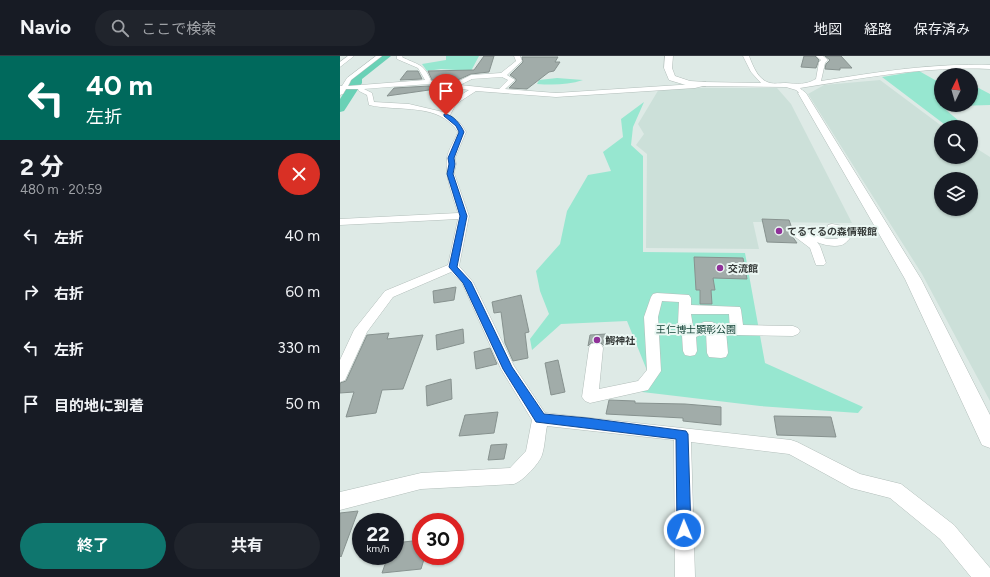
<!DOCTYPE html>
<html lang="ja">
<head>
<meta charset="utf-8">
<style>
	body { margin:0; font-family:Figtree,"Noto Sans JP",sans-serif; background:#20242c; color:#f1f3f6; height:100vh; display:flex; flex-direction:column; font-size:15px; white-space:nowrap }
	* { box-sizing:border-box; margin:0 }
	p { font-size:13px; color:#9ea1a6 }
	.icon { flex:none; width:22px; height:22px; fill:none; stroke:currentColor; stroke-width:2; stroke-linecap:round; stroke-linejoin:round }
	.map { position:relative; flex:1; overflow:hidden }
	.sheet { display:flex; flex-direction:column; background:#171b24; width:340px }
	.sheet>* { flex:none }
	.banner { background:#00695c; color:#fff; overflow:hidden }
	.needle { width:26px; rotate:5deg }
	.controls { position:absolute; left:594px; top:12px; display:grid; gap:8px }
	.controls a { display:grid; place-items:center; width:44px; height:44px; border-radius:50%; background:#171b24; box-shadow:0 1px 3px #0004; font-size:20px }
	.speed { position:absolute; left:12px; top:457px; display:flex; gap:8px; font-size:20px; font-weight:700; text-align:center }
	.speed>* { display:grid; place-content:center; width:52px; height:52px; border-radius:50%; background:#171b24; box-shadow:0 1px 3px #0004; line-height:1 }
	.speed small { font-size:10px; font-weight:400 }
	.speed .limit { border:6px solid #d22; background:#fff; color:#111 }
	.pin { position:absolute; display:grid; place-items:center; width:34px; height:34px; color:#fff; margin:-41px -17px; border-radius:50% 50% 50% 0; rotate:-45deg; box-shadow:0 0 4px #0007 }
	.pin .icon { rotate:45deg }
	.me { position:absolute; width:44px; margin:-22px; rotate:359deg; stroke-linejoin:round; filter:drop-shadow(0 0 3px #0008) }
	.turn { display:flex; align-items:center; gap:14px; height:84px; padding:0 20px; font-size:18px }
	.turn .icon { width:52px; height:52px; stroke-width:2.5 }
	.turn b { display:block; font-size:28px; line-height:34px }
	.round { display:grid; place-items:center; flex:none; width:42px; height:42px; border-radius:21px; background:#20242c }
	.head { display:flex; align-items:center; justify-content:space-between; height:68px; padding:0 20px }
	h1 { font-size:24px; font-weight:700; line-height:30px }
	.cta { display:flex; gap:8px; margin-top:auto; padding:8px 20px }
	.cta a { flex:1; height:46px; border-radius:24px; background:#0f766e; color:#fff; font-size:16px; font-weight:700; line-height:46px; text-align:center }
	.cta a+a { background:#20242c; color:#f1f3f6 }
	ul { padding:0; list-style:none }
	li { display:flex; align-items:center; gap:12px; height:56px; padding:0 20px }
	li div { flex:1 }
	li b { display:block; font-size:15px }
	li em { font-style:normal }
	header { display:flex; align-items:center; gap:24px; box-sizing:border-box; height:56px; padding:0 20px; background:#171b24; border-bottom:1px solid #363941 }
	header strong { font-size:19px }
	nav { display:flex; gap:22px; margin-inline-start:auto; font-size:14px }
	.search { width:280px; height:36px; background:#20242c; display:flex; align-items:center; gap:10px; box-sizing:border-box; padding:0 14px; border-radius:22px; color:#9ea1a6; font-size:15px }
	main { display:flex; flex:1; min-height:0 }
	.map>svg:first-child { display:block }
</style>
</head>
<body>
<header>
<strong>Navio</strong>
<div class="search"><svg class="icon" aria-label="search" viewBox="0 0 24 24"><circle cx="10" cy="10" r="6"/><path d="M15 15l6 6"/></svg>ここで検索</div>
<nav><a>地図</a><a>経路</a><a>保存済み</a></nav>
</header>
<main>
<section class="sheet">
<div class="banner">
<div class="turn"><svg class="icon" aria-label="left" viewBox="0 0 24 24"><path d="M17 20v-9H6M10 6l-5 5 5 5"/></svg><div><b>40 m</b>左折</div></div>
</div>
<div class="head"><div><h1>2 分</h1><p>480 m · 20:59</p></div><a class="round" style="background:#d93025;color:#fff"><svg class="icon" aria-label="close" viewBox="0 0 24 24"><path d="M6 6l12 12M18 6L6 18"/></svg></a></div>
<ul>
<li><svg class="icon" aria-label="left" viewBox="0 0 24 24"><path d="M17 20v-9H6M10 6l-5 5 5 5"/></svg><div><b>左折</b></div><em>40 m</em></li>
<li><svg class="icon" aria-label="right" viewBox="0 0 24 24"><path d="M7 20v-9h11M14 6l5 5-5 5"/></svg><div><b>右折</b></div><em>60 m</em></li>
<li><svg class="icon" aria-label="left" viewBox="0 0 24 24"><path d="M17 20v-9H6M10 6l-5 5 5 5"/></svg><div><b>左折</b></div><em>330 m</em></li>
<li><svg class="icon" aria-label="arrive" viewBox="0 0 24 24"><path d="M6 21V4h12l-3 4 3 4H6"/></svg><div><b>目的地に到着</b></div><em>50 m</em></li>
</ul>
<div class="cta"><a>終了</a><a>共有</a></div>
</section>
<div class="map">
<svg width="650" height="521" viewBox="0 0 650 521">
	<rect width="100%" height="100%" fill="#deeae6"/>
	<path fill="#cce0d9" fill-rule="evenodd" d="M 540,24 L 603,71 L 601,71 L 601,101 L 631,101 L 631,89 L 650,101 L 650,345 L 582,218 L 468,38 L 484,29 ZM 601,123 L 631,123 L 631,153 L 601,153 Z
		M 355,32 L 437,32 L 451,48 L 512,167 L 413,166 L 419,193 L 306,192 L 307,98 L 296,89 L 304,78 L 298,68 L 319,33 Z"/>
	<path fill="#97e7d0" d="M 106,0 L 139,0 L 131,15 L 101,13 L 87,15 L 82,8 L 106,4 Z
		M 579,15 L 595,24 L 601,24 L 601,49 L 631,49 L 631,28 L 650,38 L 650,49 L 617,50 L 606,54 L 626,71 L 608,71 L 542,21 Z
		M 217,22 L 243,24 C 228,29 213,29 197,28 L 199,24 Z
		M 304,46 L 293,71 L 291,89 L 303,100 L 303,196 L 405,197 L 425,307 L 523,351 L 518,357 L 420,350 L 294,335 L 308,317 L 287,265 L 221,268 L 192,294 L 190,283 L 209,258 L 200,235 L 196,215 L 220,188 L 227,155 L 248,119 L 271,115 L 263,96 L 283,81 L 281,63 Z"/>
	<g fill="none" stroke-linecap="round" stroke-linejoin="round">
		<path fill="#6ad1b6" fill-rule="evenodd" d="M 40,0 L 51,0 L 22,23 L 22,27 L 6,52 L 4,55 L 0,56 L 0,43 L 10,27 L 12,20 Z"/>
	</g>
	<path fill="#a1aca9" stroke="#87928f" d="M 144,0 L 154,0 L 149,16 L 131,18 L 113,26 L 92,24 L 88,15 L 134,14 Z
		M 464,0 L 475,0 L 479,4 L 476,12 L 461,11 Z
		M 485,0 L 501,0 L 512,12 L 500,12 L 500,14 L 485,13 L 486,8 L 490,4 Z
		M 182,1 L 218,1 L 215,6 L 220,6 L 214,15 L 209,16 L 187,33 L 169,32 L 176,25 L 176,23 L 170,19 L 183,6 Z
		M 67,15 L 78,15 L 82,23 L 60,24 Z
		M 89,30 L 103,32 L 47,40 L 54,32 Z
		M 422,163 L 449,164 L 454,178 L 452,180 L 457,187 L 427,186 Z
		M 354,201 L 403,202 L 407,223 L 373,222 L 375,234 L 371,234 L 372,248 L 360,248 L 360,234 L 356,234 Z
		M 116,231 L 114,244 L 94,247 L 93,235 Z
		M 181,239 L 189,276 L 185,277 L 188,302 L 173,305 L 165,287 L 161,256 L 154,257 L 152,246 Z
		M 123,273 L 124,287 L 97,294 L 96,279 Z
		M 49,277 L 47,283 L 83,279 L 63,333 L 42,334 L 36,357 L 6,361 L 14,336 L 0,337 L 0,327 L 6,325 L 27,279 Z
		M 266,278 L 264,290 L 261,287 L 256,286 L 251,287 L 248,290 L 250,279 Z
		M 150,292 L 157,308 L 136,313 L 134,296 Z
		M 218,304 L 225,336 L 211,339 L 205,307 Z
		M 111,323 L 112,343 L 87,350 L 86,330 Z
		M 269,344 L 295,345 L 295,347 L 345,348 L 381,351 L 381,369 L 343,365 L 343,362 L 266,358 Z
		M 158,356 L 154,377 L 119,380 L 125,359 Z
		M 434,360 L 491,361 L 496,381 L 437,379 Z
		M 167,388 L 164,403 L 148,404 L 151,389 Z
		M 18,455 L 1,501 L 0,500 L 0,457 Z
		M 81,484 L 81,500 L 85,500 L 81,513 L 42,517 L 48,500 L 55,500 L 55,487 Z"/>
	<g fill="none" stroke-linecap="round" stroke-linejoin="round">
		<defs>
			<path id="street" d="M 8,0 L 14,0 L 0,11 L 0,6 Z
				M 36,0 L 42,0 L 11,24 L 8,30 L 85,24 L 78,12 L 57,3 L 57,0 L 63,0 L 62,1 C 77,9 84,7 91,25 L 113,28 L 131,19 L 161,17 L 176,5 L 174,0 L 180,0 L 182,5 L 167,19 L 175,24 L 165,33 L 216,37 L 355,28 L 363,26 L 421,27 L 411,16 L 403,0 L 409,0 C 413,10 418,24 430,27 C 434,28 441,27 446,27 C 457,28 466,29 476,23 L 479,6 L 481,4 L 476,0 L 483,0 L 488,4 L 485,7 L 481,25 C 538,16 592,7 650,9 L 650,13 C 586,10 524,22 460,32 L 465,37 L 462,39 L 456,34 L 446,31 L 363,30 L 355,32 L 216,41 L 136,35 L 116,48 L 110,59 L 121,68 L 126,76 L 115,102 L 116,108 L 114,117 L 129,160 L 119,210 L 133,226 L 174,310 L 205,357 L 451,384 L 457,386 L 520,418 L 561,428 L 614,469 L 650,512 L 650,521 L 631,521 L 600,483 L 550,442 L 511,432 L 449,398 L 351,386 L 355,521 L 335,521 L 334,384 L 207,370 C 205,379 205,390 202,399 C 199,408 183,425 174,428 L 81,433 L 0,454 L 0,436 L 81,417 L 170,412 L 186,395 L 192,364 L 161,313 L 122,227 L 111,216 L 53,241 L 27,276 L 5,324 L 0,326 L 0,304 L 14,274 L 45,235 L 108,209 L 118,163 L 0,169 L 0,163 L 118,157 C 112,138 105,122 107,102 C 108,94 115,84 118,76 C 99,46 59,56 29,49 L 27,39 L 19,35 L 18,33 L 6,33 L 3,38 L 0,39 L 0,30 L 2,30 L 7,22 ZM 162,21 L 168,24 L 159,33 L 120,29 L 132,23 ZM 89,28 L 129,34 L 111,45 L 103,56 L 69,48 L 34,46 L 32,37 L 24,33 Z
				M 492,168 L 503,170 L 513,178 C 511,181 507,186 504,188 C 497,192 483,189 477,186 L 480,190 L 486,207 L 484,209 L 476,209 L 470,192 L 454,180 C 462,170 478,181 487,183 C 490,183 494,183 497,183 L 502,178 L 496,175 L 491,178 L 486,175 L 488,169 Z
				M 317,237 L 349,239 L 351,242 L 351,249 L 400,251 L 401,254 L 403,269 L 453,270 L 458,272 L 460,275 L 458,278 L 453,280 L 397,279 L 392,277 L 390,274 L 389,258 L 351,258 L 353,271 L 364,266 L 372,266 L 384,272 L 386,275 L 388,297 L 386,301 L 381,302 L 369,301 L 367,297 L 366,276 L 356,281 L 357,295 L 355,299 L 350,300 L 345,299 L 343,295 L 342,279 L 338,268 L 339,246 L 322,245 L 318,261 L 321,315 L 308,334 L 250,347 L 245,345 L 242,341 L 249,292 L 251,288 L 256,287 L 261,288 L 263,292 L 259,333 L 298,325 L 307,314 L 304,261 L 311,241 L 313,238 Z"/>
			<path id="secondary" d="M 325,0 L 333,0 L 332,12 L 335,20 L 350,25 L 366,26 L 367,28 L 366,30 L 349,30 L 329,24 L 324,12 Z
				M 462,34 L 466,37 L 581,223 L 650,359 L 650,392 L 642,389 L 565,223 L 458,37 Z"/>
		</defs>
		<use href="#street" stroke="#b2beba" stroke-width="1"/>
		<use href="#secondary" stroke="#b2beba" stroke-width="1"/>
		<use href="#street" fill="#fff" fill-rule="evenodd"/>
		<use href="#secondary" fill="#fff" fill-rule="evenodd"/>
	</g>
	<path fill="#1a73e8" stroke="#114b97" d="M 104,58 C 113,58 121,69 124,76 L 114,102 L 115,108 L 113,118 L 127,160 L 117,211 L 131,226 L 172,311 L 204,358 L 247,362 L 346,375 L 348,378 L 351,474 L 349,478 L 344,480 L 339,478 L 337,474 L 336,383 L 196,366 L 163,313 L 123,227 L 109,211 L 120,160 L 107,118 L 109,108 L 108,102 L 119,76 L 116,70 L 104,60 Z"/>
	<g fill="#903199" stroke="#ebf7f3" stroke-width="1.5">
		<circle cx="439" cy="175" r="4"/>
		<circle cx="380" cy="212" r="4"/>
		<circle cx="257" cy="284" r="4"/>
	</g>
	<g text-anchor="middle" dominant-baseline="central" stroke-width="4" stroke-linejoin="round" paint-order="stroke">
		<g font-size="10" font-weight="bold" fill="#363b39" stroke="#ebf7f3" text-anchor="start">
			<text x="447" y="175">てるてるの森情報館</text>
			<text x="388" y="212">交流館</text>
			<text x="265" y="284">鰐神社</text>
		</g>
		<g font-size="10" fill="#124135" stroke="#ebf7f3">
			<text x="356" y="273">王仁博士顕彰公園</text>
		</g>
	</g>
</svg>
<div class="controls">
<a><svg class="needle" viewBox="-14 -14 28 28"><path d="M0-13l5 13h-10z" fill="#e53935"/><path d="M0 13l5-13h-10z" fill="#9ea1a6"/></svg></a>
<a><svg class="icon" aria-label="search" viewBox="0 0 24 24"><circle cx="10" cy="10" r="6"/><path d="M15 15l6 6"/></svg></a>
<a><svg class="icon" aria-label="layers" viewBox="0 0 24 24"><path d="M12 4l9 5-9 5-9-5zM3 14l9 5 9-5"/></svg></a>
</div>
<div class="speed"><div>22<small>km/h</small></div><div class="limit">30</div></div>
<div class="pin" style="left:106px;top:59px;background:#d93025"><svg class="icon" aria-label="arrive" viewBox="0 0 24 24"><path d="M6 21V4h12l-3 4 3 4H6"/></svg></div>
<svg class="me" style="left:344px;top:474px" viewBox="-20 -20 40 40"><circle r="17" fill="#1a73e8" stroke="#fff" stroke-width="3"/><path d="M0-11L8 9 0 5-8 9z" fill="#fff"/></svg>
</div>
</main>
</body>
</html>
